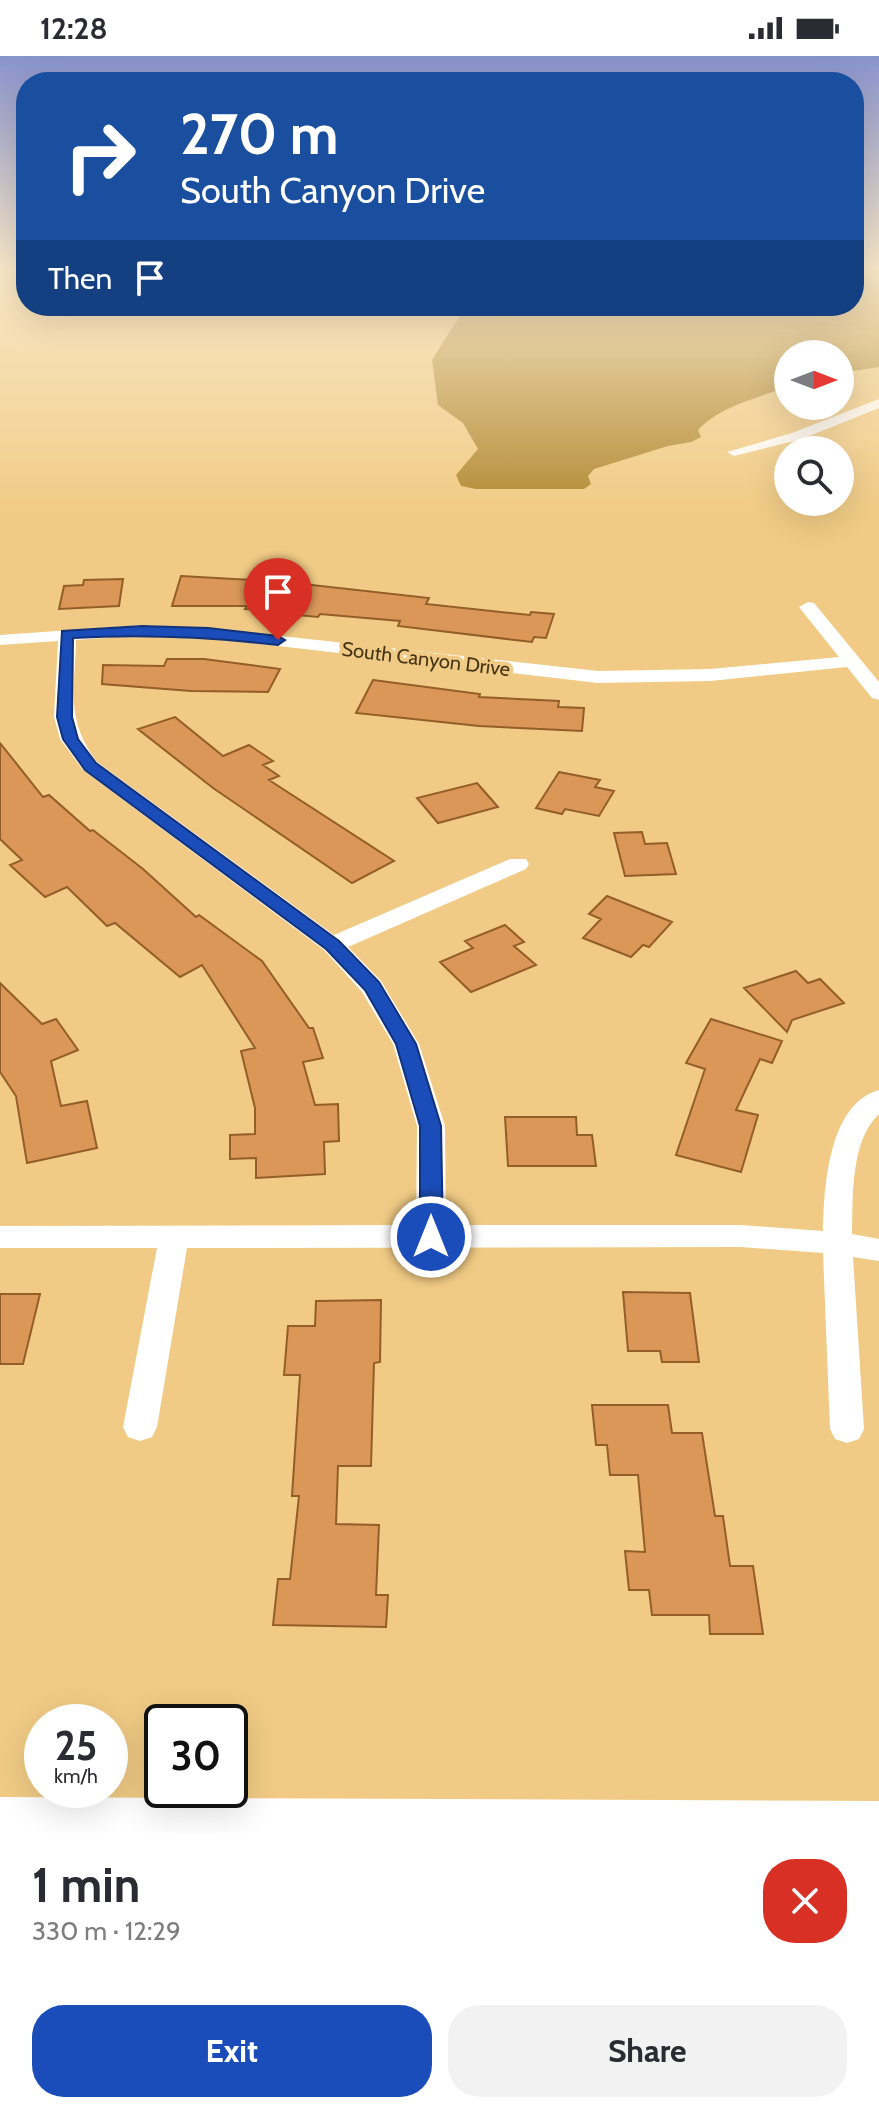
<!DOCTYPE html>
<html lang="en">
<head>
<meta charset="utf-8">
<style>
	body { margin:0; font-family:Cabin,sans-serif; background:#f2f2f3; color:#2b2b33; height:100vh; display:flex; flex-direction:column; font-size:30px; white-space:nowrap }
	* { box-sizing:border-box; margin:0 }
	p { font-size:26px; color:#7c7c81 }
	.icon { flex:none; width:44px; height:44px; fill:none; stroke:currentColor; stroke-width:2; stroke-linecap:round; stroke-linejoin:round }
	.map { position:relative; height:1777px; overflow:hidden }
	.details { display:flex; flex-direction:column; background:#fff; flex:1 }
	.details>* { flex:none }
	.top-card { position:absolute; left:16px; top:16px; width:848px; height:244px; border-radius:32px; box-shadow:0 8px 32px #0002; background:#1a4fa0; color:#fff; overflow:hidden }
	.needle { width:52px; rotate:90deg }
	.tools { position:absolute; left:774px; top:284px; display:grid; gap:16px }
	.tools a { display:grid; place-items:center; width:80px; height:80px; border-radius:50%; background:#fff; box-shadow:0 8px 32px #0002; font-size:40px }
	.speed { position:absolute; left:24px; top:1648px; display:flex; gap:16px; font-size:40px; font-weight:700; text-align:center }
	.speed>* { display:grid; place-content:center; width:104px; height:104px; border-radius:50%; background:#fff; box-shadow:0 8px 32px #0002; line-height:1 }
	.speed small { font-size:20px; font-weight:400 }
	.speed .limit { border:4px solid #111; border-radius:12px; background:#fff; color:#111 }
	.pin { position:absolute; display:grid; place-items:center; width:68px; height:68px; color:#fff; margin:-82px -34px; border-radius:50% 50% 50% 0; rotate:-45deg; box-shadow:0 0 8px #0007 }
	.pin .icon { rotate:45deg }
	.me { position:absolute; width:88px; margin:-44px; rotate:0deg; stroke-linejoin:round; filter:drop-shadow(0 0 6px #0008) }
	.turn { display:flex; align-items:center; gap:28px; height:168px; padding:0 32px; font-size:36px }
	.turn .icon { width:104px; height:104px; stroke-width:2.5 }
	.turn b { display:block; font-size:56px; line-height:68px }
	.then { display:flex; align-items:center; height:76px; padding:0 32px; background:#0003; gap:16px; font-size:30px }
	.round { display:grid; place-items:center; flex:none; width:84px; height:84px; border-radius:32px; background:#f2f2f3 }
	.summary { display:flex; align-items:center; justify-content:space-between; height:136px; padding:0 32px }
	h1 { font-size:48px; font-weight:700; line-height:60px }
	.primary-button { display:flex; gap:16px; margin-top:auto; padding:16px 32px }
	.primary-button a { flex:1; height:92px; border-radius:32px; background:#1b4dba; color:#fff; font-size:32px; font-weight:700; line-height:92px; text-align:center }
	.primary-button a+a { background:#f2f2f3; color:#2b2b33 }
	.status { display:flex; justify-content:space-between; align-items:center; height:56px; padding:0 40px; background:#fff; direction:ltr }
	.status svg { height:22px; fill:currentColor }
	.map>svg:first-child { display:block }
</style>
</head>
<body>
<div class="status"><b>12:28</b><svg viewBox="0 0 49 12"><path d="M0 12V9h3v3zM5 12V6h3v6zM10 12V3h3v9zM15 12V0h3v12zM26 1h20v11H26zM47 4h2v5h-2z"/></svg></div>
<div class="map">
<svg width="879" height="1777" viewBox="0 0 879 1777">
	<rect width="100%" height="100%" fill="#f1cb85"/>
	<path fill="#b18830" d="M 854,213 L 879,213 L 879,311 L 840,317 L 840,298 L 788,298 L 788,330 C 757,343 721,349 698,374 L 701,381 L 691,386 L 668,390 L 594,413 L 588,420 L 591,428 L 584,433 L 476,433 L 461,430 L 456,419 L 478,393 L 463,367 L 438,349 L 432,304 L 459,261 L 460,250 L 854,250 Z"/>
	<path fill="#da9758" stroke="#945e28" stroke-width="2" d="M 181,520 L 285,526 L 429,542 L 426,548 L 530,559 L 531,556 L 554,558 L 546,582 L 534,581 L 532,586 L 398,570 L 400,565 L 320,558 L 318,561 L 286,558 L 287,556 L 245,553 L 247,550 L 172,550 Z
		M 123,523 L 119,550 L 59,553 L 64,530 L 83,529 L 84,524 Z
		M 167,603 L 204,603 L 280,613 L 268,636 L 191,635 L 102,628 L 103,609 L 164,610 Z
		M 373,624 L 480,638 L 479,641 L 559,645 L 558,651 L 584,652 L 582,675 L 479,670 L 356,657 Z
		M 175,661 L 223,700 L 249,689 L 273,705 L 263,709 L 279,720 L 269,724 L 394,805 L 352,827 L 213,732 L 138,673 Z
		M 0,687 L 43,741 L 49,739 L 90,775 L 93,774 L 143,813 L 196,861 L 199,859 L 262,905 L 309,972 L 313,972 L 323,1002 L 303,1006 L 315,1049 L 338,1048 L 339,1085 L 324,1086 L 325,1118 L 256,1122 L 256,1102 L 230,1103 L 230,1079 L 255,1078 L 255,1052 L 241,995 L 255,992 L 202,909 L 180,921 L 115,867 L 107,870 L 67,831 L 45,841 L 10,809 L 22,804 L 0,783 Z
		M 559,716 L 600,724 L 595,731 L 614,735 L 599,760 L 565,753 L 562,758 L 536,752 Z
		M 477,727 L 498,751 L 438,767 L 417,742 Z
		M 642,776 L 645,788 L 667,787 L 676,818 L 625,820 L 614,777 Z
		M 607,840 L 672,866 L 649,891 L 643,889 L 631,901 L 583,882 L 601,863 L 589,858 Z
		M 505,869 L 524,886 L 514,890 L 536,909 L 471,936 L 440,906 L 473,892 L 465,885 Z
		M 796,915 L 808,927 L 820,923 L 844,947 L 792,964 L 787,976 L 744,932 Z
		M 0,927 L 42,968 L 56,963 L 78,994 L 51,1005 L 61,1050 L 87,1045 L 97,1092 L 27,1107 L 16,1040 L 0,1016 Z
		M 711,963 L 782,985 L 772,1007 L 760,1003 L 736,1054 L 758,1059 L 741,1116 L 676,1099 L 705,1013 L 686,1007 Z
		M 505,1061 L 576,1061 L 577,1079 L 592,1079 L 596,1110 L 508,1110 Z
		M 623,1236 L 690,1237 L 699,1306 L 662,1306 L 660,1295 L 628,1295 Z
		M 0,1238 L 40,1238 L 23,1308 L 0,1308 Z
		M 381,1244 L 380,1306 L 374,1307 L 371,1410 L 338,1410 L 336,1468 L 379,1469 L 376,1539 L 388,1539 L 386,1571 L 273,1569 L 278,1523 L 290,1523 L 299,1440 L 292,1440 L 300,1319 L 284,1319 L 288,1270 L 315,1270 L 316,1245 Z
		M 592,1349 L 668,1349 L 672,1377 L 702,1377 L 715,1460 L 723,1460 L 730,1510 L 753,1510 L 763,1578 L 710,1578 L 709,1559 L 652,1559 L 649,1534 L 629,1534 L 625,1495 L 645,1496 L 638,1419 L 610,1419 L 607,1389 L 596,1389 Z"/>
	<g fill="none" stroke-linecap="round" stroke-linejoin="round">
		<path fill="#fff" fill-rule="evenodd" d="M 879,343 L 879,352 L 802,383 L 734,400 L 727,396 L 792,377 Z
			M 808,546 L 814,547 L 879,626 L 879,644 L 872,642 L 847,611 L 710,625 L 598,627 L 208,582 L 142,579 L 76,584 C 75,636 65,662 97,706 L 334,879 L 510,803 L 526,803 L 529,808 L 526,813 L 348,891 L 381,925 L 419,988 L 445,1070 L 446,1169 L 740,1169 L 823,1175 C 824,1132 828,1048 879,1034 L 879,1058 C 850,1085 853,1142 852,1178 L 879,1183 L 879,1205 L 853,1201 L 864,1373 L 859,1383 L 847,1387 L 835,1383 L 830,1373 L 823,1197 L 740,1191 L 187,1192 L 157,1371 L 152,1381 L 140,1385 L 128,1381 L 123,1371 L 157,1192 L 0,1192 L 0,1170 L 416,1169 L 417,1070 L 393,988 L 362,936 L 324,894 L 83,714 L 60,683 L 54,661 L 58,585 L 0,589 L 0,579 L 142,569 L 208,572 L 598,615 L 710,613 L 839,601 L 799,551 Z"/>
		<path fill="#fff" fill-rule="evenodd" d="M 0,1741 L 879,1745 L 879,1777 L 0,1777 Z"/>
	</g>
	<linearGradient id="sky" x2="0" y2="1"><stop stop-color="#8993cc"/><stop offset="0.46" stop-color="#f9e8c8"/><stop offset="1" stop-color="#f9e8c8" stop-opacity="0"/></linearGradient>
	<rect width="879" height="462" fill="url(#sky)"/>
	<path fill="#1b4dba" stroke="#123279" stroke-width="2" d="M 142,570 L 208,572 L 278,580 L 285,584 L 278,589 C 209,581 143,578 73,582 L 72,661 L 78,683 L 96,707 L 339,885 L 379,926 L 416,988 L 441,1070 L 443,1181 L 439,1187 L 431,1190 L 423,1187 L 420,1181 L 420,1070 L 396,988 L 365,934 L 326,893 L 85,714 L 63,683 L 57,661 L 62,575 Z"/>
	<g text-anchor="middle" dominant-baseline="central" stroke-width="8" stroke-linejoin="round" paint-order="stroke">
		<g font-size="20" fill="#443517" stroke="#f1cb85">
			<text transform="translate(426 603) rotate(7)">South Canyon Drive</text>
		</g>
	</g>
</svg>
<div class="tools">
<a><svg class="needle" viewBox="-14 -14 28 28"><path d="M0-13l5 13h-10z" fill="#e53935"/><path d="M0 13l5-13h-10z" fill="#7c7c81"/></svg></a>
<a><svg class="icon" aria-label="search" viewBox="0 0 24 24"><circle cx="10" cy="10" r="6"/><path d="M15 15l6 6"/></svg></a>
</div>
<div class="speed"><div>25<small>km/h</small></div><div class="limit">30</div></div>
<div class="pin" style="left:278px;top:584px;background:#d93025"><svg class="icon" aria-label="arrive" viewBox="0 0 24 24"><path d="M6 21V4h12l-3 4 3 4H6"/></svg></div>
<svg class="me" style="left:431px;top:1181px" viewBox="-20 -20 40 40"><circle r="17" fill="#1b4dba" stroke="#fff" stroke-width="3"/><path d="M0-11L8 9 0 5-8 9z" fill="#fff"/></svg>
<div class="top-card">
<div class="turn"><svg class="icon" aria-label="right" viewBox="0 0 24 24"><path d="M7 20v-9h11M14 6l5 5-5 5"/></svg><div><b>270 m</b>South Canyon Drive</div></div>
<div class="then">Then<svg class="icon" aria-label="arrive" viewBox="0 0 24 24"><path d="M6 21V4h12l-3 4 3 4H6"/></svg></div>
</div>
</div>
<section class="details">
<div class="summary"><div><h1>1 min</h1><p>330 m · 12:29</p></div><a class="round" style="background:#d93025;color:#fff"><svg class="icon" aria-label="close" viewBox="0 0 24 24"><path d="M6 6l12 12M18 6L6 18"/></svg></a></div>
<div class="primary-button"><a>Exit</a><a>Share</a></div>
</section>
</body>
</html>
